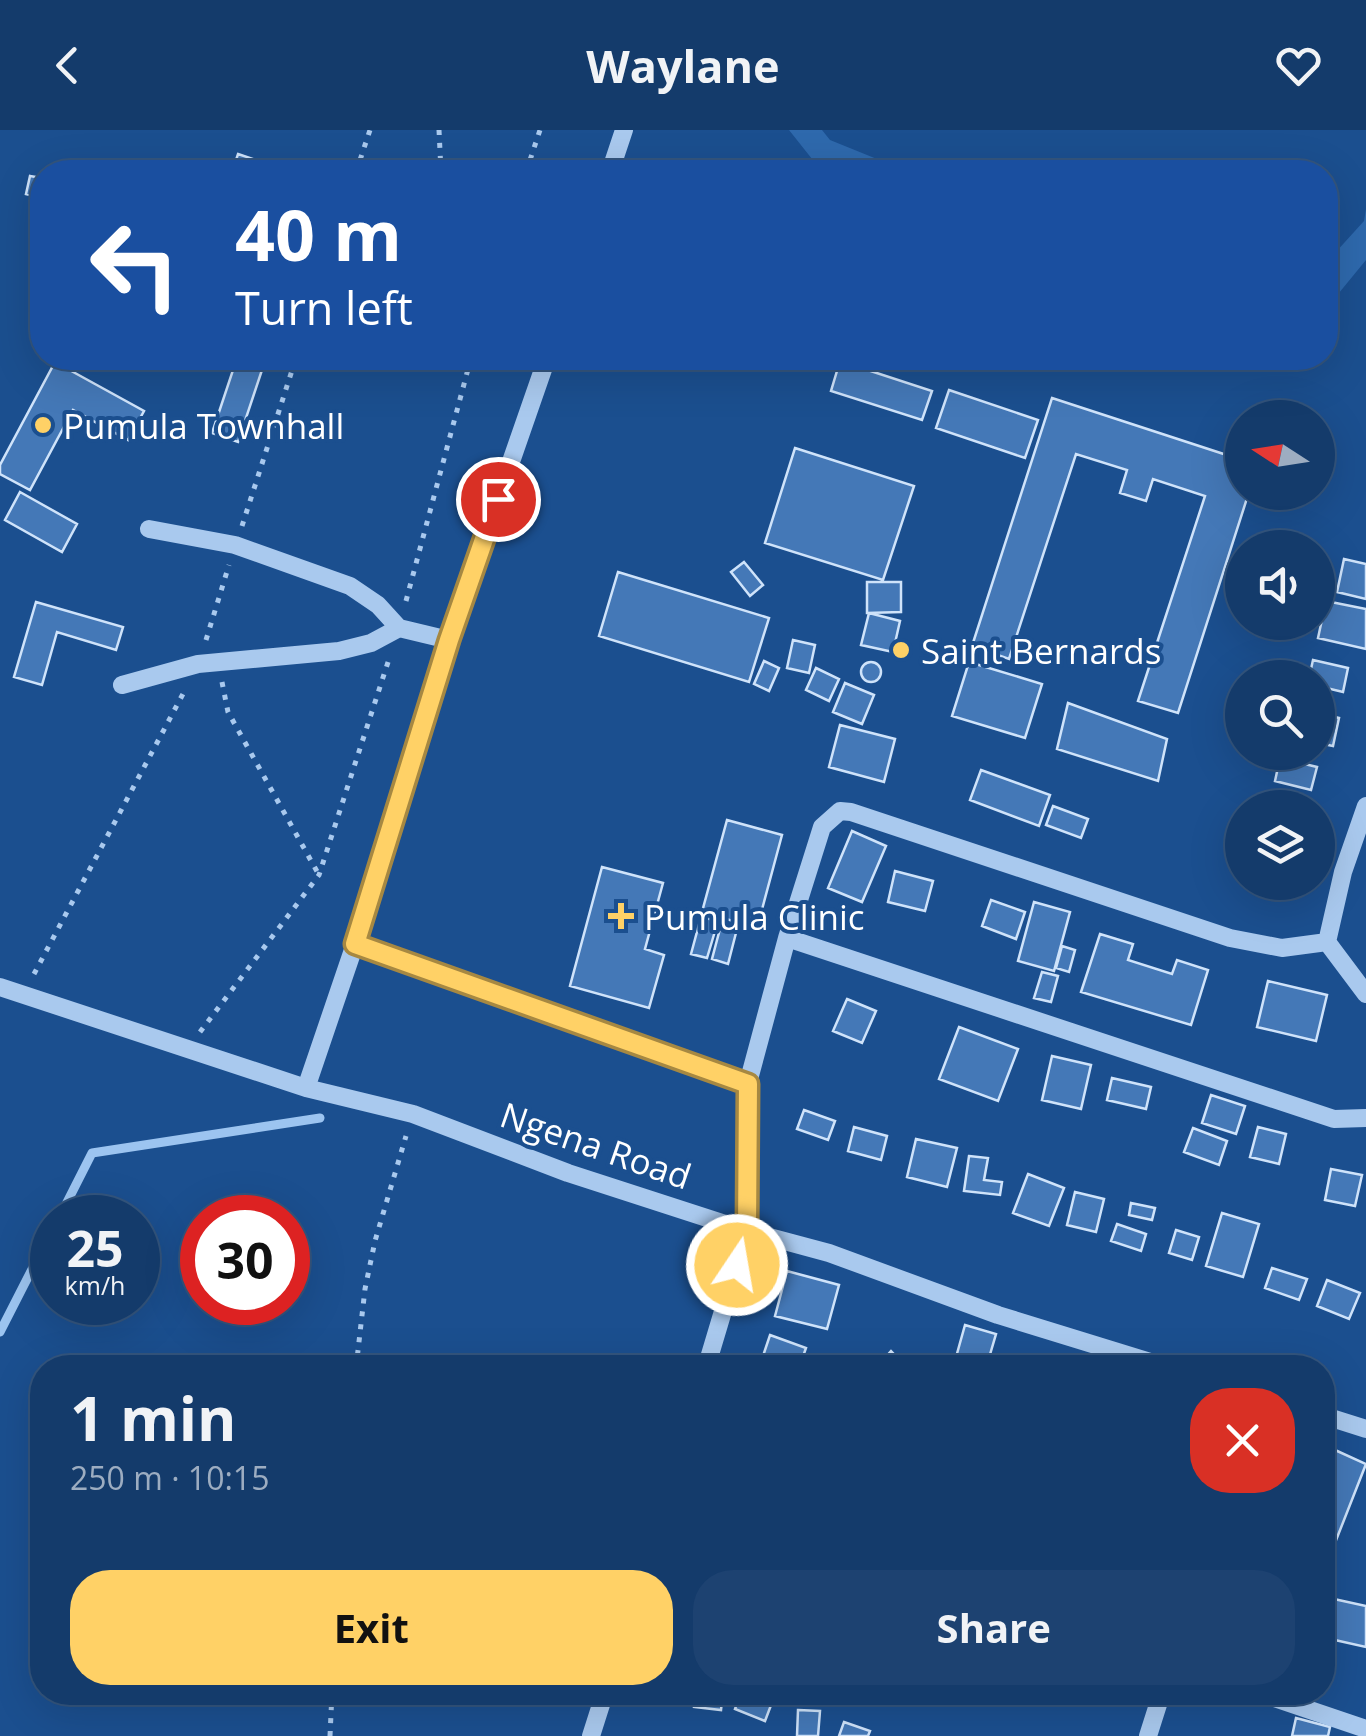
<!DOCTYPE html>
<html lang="en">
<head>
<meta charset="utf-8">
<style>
	body { margin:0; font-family:"Open Sans",sans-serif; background:#1d4271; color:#f1f3f6; height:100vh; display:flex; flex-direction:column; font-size:38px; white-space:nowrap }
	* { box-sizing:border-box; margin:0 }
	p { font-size:32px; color:#9dadc1 }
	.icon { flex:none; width:55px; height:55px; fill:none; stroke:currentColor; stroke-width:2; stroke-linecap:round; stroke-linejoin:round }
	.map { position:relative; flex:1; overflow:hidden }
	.details { position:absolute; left:30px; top:1225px; width:1305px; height:350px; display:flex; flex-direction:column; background:#143b6b; border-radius:40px; box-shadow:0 10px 40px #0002,0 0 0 2px #33557e }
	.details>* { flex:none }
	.banner { position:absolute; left:30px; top:30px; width:1308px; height:210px; border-radius:40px; box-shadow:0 10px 40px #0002,0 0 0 2px #33557e; background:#1a4fa0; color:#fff; overflow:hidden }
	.needle { width:65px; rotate:282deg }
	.tools { position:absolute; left:1225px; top:270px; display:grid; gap:20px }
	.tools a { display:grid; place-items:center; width:110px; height:110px; border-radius:50%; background:#143b6b; box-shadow:0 10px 40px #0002,0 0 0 2px #33557e; font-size:50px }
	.speed { position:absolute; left:30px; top:1065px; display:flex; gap:20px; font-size:50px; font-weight:700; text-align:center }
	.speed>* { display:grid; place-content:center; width:130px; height:130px; border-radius:50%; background:#143b6b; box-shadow:0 10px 40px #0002,0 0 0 2px #33557e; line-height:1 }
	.speed small { font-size:25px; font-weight:400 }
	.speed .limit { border:15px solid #d22; background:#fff; color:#111 }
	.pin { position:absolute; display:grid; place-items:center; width:85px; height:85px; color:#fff; margin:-42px; border:5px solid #fff; border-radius:50%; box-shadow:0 2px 10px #0007 }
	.me { position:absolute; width:110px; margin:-55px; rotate:12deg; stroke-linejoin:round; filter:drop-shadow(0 0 8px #0008) }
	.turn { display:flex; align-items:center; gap:35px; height:210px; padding:0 40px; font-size:45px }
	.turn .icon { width:130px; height:130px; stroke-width:2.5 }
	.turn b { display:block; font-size:70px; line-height:85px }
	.round { display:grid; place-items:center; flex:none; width:105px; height:105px; border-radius:40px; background:#1d4271 }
	.overview { display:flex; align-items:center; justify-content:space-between; height:170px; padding:0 40px }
	h1 { font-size:60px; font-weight:700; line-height:75px }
	.action { display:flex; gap:20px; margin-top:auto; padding:20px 40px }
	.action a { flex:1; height:115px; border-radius:40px; background:#ffd166; color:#111; font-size:40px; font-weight:700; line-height:115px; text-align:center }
	.action a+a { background:#1d4271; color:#f1f3f6 }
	header { display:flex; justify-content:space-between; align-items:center; height:130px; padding:0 40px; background:#143b6b; font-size:45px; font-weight:700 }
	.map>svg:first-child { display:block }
</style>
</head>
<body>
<header><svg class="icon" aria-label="back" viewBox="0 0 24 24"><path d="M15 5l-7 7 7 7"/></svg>Waylane<svg class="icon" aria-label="heart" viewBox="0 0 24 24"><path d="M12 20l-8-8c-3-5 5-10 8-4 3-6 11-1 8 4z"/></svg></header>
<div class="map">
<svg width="1366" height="1606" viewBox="0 0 1366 1606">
	<rect width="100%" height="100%" fill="#1b4f8f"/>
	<path fill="#2e69ad" d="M 789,0 L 822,0 L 830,10 L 909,42 L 836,42 L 816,34 Z
		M 1366,79 L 1366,130 L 1325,180 L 1325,134 L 1364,91 Z"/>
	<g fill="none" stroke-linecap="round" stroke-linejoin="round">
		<path stroke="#9cc4f0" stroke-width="9" d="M 59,1088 L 92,1023 L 320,988
			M 0,1202 L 52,1100"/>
	</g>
	<path fill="#4478b7" stroke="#cfe3fa" stroke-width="2.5" d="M 238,24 L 292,42 L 232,42 Z
		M 30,46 L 42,48 L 42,68 L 26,64 Z
		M 236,231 L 262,240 L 238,312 L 212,303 Z
		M 840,231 L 932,261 L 922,290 L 831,261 Z
		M 55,232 L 144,281 L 128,310 L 73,280 L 30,360 L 0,344 L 0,335 Z
		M 949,260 L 1038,290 L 1025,328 L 936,298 Z
		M 1052,268 L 1242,330 L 1242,362 L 1249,362 L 1178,583 L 1138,571 L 1205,366 L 1153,349 L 1146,371 L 1120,363 L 1127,340 L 1076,324 L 1009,529 L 972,516 Z
		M 795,318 L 914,356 L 883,450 L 765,413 Z
		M 20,362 L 77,394 L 62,422 L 5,390 Z
		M 1344,429 L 1366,434 L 1366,469 L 1337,462 Z
		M 744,432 L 763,455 L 750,466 L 731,442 Z
		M 618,442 L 769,488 L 749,552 L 599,506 Z
		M 867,452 L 901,452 L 901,482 L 867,483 Z
		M 1326,471 L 1366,479 L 1366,519 L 1318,508 Z
		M 36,472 L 123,497 L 116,520 L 57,502 L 42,555 L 14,547 Z
		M 869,483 L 900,491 L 893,522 L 861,515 Z
		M 793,510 L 815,515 L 809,543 L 787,538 Z
		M 1313,530 L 1348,538 L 1343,562 L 1318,556 L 1318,548 L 1309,548 Z
		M 764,531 L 779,538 L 769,561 L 754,554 Z
		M861 542a10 10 0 1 1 20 0a10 10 0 1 1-20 0Z
		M 969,532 L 1042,554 L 1025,608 L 952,586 Z
		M 816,538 L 839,549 L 829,571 L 806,560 Z
		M 845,553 L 874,565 L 862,594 L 833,582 Z
		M 1068,573 L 1167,609 L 1158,651 L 1057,619 Z
		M 1318,583 L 1339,588 L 1333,616 L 1318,613 Z
		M 840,595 L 895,609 L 884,652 L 829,637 Z
		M 1280,628 L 1317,637 L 1311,660 L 1275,651 Z
		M 981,640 L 1050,665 L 1039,696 L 970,670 Z
		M 1053,676 L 1088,689 L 1081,708 L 1046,695 Z
		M 727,690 L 782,705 L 757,798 L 702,782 Z
		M 852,701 L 886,716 L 862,772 L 828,758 Z
		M 602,737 L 663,753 L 645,819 L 664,825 L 649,878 L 570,856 Z
		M 895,741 L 933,751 L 925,781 L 888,772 Z
		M 991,770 L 1025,782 L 1016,809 L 982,796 Z
		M 1034,772 L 1070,782 L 1054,841 L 1018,831 Z
		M 701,787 L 718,791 L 707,828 L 691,824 Z
		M 721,795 L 737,799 L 728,834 L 712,829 Z
		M 1100,804 L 1133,814 L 1128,830 L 1172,844 L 1177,830 L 1208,840 L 1191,895 L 1081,862 Z
		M 1062,816 L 1075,820 L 1069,842 L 1056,838 Z
		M 1042,842 L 1058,846 L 1051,872 L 1034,868 Z
		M 1268,851 L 1327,865 L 1316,911 L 1257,897 Z
		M 847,869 L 876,881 L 862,913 L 833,901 Z
		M 959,897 L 1018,919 L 998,971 L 939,949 Z
		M 1052,926 L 1091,935 L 1081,979 L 1042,970 Z
		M 1112,948 L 1151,957 L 1146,979 L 1107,970 Z
		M 1211,965 L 1245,976 L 1236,1004 L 1202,993 Z
		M 804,980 L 835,991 L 828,1010 L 797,999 Z
		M 854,997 L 887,1006 L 881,1030 L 848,1021 Z
		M 1258,997 L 1286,1004 L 1279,1034 L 1250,1027 Z
		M 1193,998 L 1227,1011 L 1219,1035 L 1184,1022 Z
		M 916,1009 L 957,1018 L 947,1057 L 907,1047 Z
		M 969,1026 L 988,1028 L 984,1050 L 1002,1052 L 1000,1065 L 964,1061 Z
		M 1331,1039 L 1362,1045 L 1355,1076 L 1325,1070 Z
		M 1028,1044 L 1064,1058 L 1049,1096 L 1013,1083 Z
		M 1075,1062 L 1104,1069 L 1096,1102 L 1067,1095 Z
		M 1131,1073 L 1155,1078 L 1152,1090 L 1129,1085 Z
		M 1222,1083 L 1259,1094 L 1243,1147 L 1206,1136 Z
		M 1117,1094 L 1146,1104 L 1141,1121 L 1111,1111 Z
		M 1176,1100 L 1199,1107 L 1192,1130 L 1169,1123 Z
		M 1272,1138 L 1307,1149 L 1299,1170 L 1265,1158 Z
		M 787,1141 L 839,1155 L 827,1199 L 775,1186 Z
		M 1327,1150 L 1360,1163 L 1349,1189 L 1317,1176 Z
		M 965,1195 L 996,1204 L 986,1238 L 953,1238 Z
		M 770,1205 L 806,1218 L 799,1238 L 759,1238 Z
		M 891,1221 L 907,1238 L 876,1238 Z
		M 1335,1320 L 1366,1334 L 1333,1418 L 1322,1414 L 1322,1352 Z
		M 1334,1469 L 1366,1476 L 1366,1517 L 1326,1508 Z
		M 695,1562 L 723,1562 L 721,1580 L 694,1577 Z
		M 741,1562 L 776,1562 L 765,1591 L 735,1579 Z
		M 798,1580 L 820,1581 L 818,1606 L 797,1606 Z
		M 1296,1588 L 1330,1597 L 1328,1606 L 1292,1606 Z
		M 844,1592 L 870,1601 L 868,1606 L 839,1606 Z"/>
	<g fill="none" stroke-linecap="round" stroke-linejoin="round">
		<path stroke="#a9c9ee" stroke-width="5" stroke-dasharray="5 8" stroke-linecap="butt" d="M 439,0 L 441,42
			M 356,42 L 370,0
			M 526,42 L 540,0
			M 242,396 L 296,228
			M 406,471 L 471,228
			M 206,510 L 229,435
			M 222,552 L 228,582 L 319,745
			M 34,844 L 184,562
			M 200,902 L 319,745 L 389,529
			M 356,1238 L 365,1159 L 375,1111 L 406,1006
			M 330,1606 L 332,1562"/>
		<path stroke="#a9c9ee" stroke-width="18" d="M 610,42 L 624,0
			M 149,399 L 235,415 L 350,456 L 378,475 L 399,498 L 449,510
			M 122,555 L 198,534 L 339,521 L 371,513 L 399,498
			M 1366,676 L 1343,742 L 1327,812 L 1366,864
			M 787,808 L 822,697 L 840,681 L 851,682 L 1230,808 L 1282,818 L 1327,812
			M 355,814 L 748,953 L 787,808 L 1334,989 L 1366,988
			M 0,857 L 306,958 L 413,984 L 568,1043 L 747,1101 L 829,1123 L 998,1185 L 1170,1238
			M 306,958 L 355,814 L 449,510 L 547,228
			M 706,1238 L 747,1101 L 748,953
			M 1322,1285 L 1366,1299
			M 1257,1562 L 1366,1599
			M 591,1606 L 605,1562
			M 1148,1606 L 1162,1562"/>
	</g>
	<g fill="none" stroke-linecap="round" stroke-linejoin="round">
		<defs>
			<path id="route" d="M 498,369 L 449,510 L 355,814 L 748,954 L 747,1101 L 737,1135"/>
		</defs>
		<use href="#route" stroke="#a68842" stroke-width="25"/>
		<use href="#route" stroke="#ffd166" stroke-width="18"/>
	</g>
	<g fill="#ffd166" stroke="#1b4f8f" stroke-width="4">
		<circle cx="43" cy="295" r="10"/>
		<circle cx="901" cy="520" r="10"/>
		<path d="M616 771h10v10h10v10h-10v10h-10v-10h-10v-10h10z"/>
	</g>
	<g text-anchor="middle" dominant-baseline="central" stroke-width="8" stroke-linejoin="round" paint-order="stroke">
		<g font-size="35" fill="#fff" stroke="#1b4f8f" text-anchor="start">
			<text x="63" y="295">Pumula Townhall</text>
			<text x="921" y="520">Saint Bernards</text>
			<text x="644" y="786">Pumula Clinic</text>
		</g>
		<g font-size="35" fill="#fff" stroke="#1b4f8f">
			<text transform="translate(596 1015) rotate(19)">Ngena Road</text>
		</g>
	</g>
</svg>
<div class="tools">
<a><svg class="needle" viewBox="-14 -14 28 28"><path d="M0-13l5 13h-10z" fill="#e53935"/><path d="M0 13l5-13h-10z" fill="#9dadc1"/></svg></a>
<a><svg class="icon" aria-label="sound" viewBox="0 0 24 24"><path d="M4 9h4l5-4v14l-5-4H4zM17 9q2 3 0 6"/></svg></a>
<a><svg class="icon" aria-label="search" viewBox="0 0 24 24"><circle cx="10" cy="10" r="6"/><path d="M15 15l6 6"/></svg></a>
<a><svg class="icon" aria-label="layers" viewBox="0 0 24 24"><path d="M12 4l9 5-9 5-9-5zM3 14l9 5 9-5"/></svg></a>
</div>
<div class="speed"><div>25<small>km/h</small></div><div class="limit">30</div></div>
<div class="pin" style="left:498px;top:369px;background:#d93025"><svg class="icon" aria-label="arrive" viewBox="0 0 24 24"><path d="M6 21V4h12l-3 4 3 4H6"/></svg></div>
<svg class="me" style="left:737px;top:1135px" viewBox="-20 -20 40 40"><circle r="17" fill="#ffd166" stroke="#fff" stroke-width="3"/><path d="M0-11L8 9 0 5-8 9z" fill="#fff"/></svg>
<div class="banner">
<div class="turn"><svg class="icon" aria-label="left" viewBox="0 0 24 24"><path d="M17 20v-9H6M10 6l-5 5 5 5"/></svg><div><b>40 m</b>Turn left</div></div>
</div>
<section class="details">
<div class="overview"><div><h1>1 min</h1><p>250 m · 10:15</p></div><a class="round" style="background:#d93025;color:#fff"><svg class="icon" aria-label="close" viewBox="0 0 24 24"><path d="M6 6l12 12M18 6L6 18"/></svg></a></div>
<div class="action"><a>Exit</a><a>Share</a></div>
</section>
</div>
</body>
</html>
